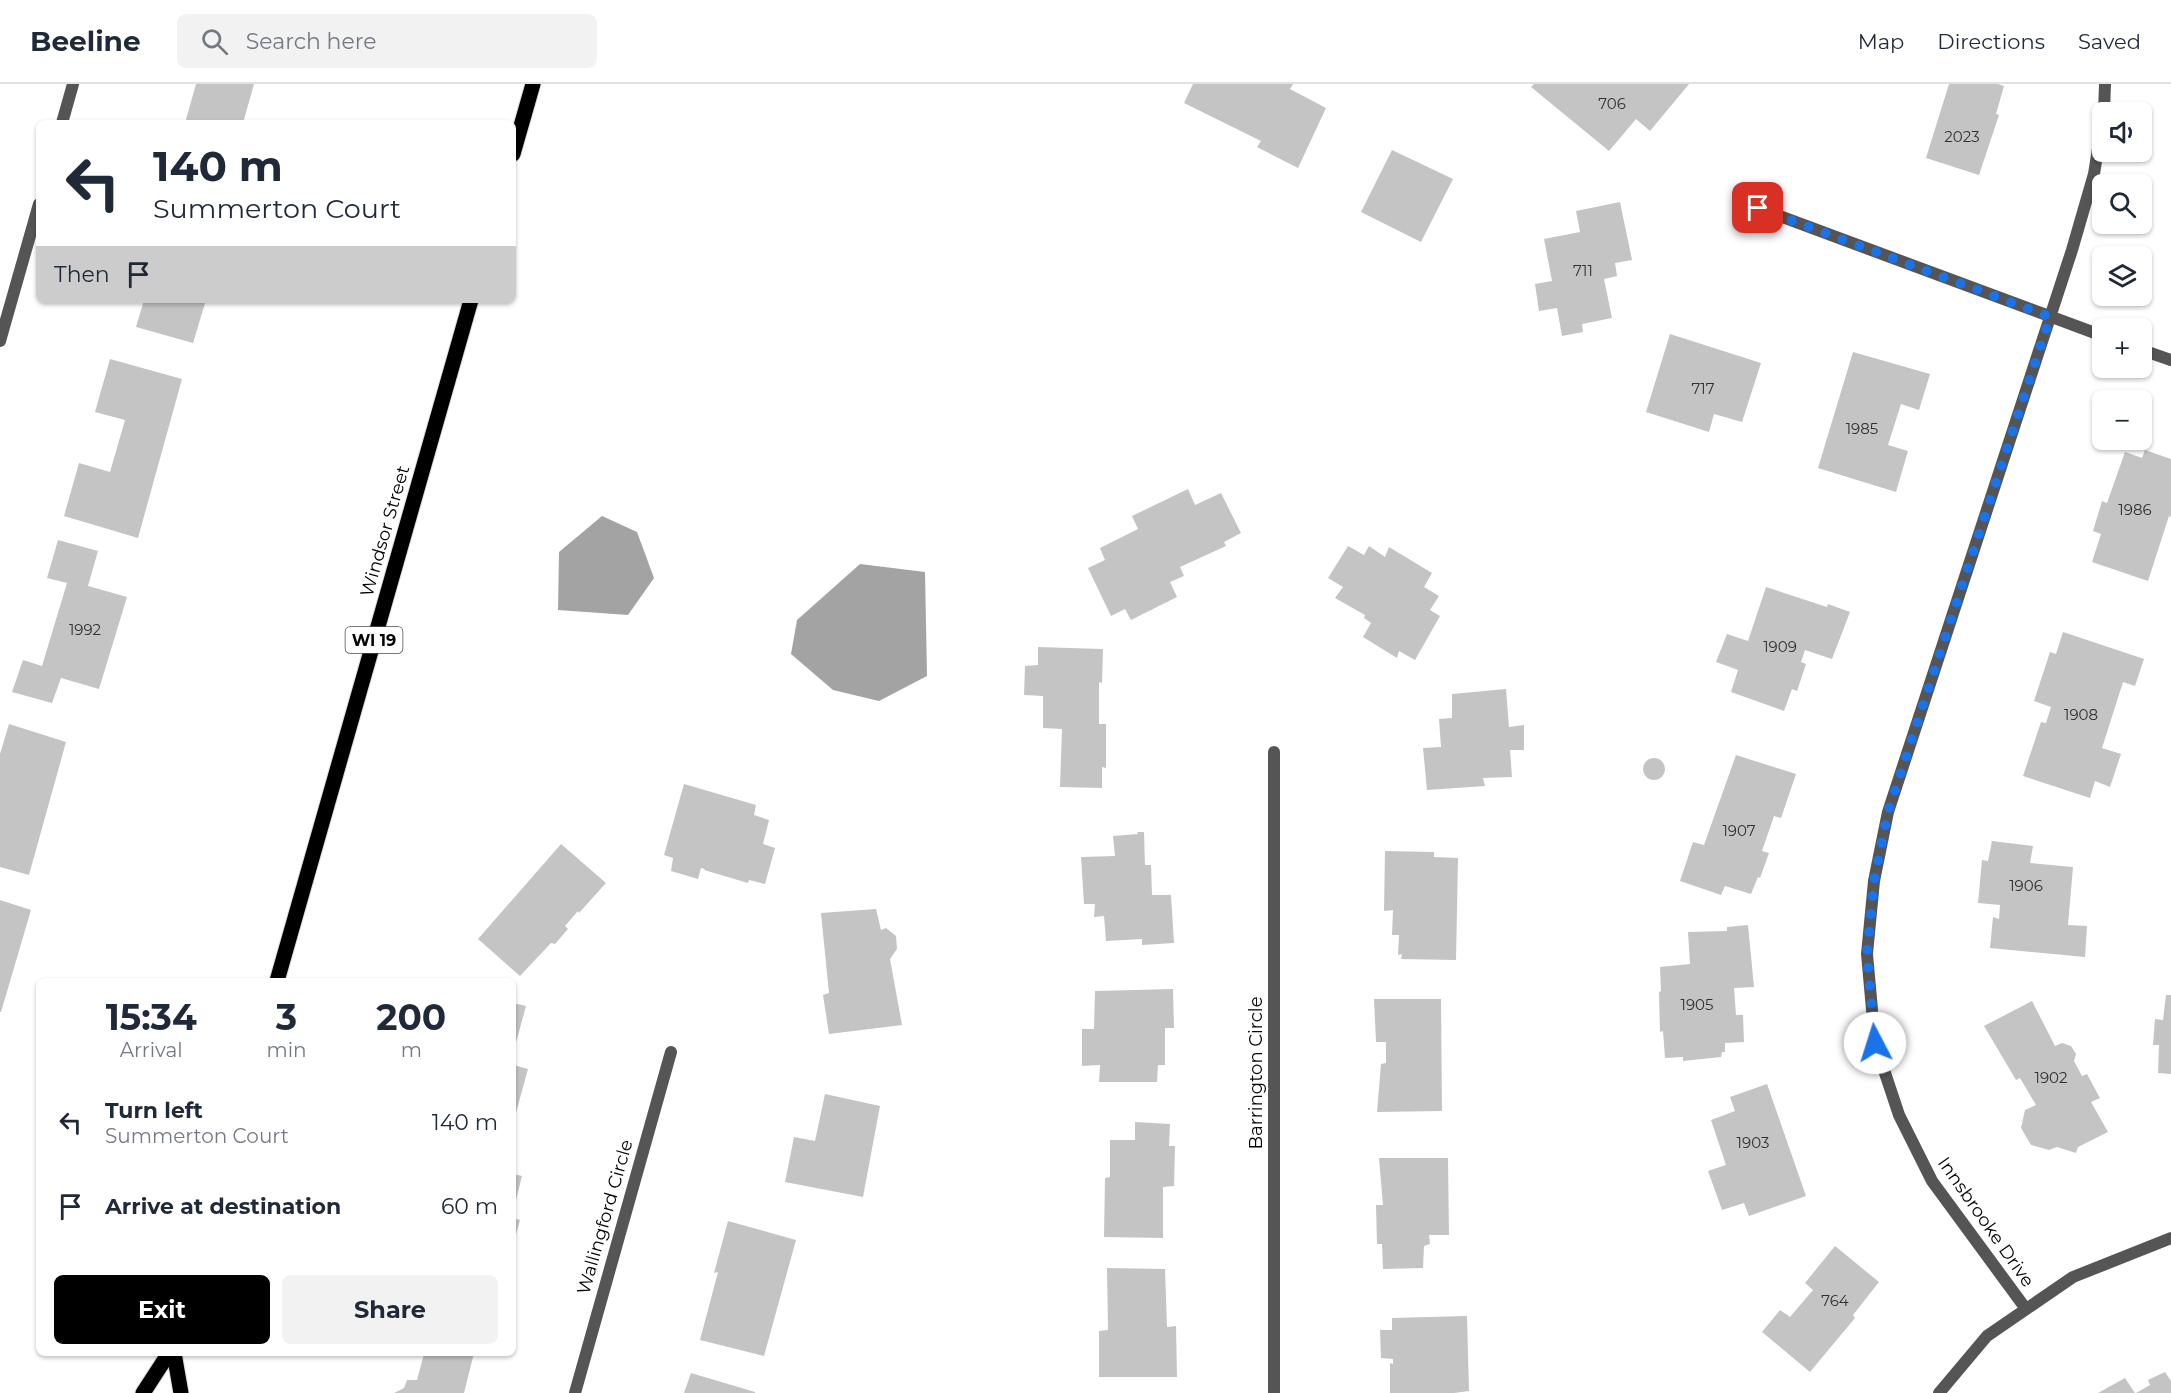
<!DOCTYPE html>
<html lang="en">
<head>
<meta charset="utf-8">
<style>
	body { margin:0; font-family:Montserrat,sans-serif; background:#f2f2f3; color:#1f2937; height:100vh; display:flex; flex-direction:column; font-size:22px; white-space:nowrap }
	* { box-sizing:border-box; margin:0 }
	p { font-size:20px; color:#747a83 }
	.icon { flex:none; width:33px; height:33px; fill:none; stroke:currentColor; stroke-width:2; stroke-linecap:round; stroke-linejoin:round }
	.map { position:relative; flex:1; overflow:hidden }
	.side { position:absolute; left:36px; top:894px; width:480px; height:378px; display:flex; flex-direction:column; background:#fff; border-radius:9px; box-shadow:0 2px 4px #0004 }
	.side>* { flex:none }
	.top-card { position:absolute; left:36px; top:36px; width:480px; height:183px; border-radius:9px; box-shadow:0 2px 4px #0004; background:#fff; color:#1f2937; overflow:hidden }
	.controls { position:absolute; left:2092px; top:18px; display:grid; gap:12px }
	.controls a { display:grid; place-items:center; width:60px; height:60px; border-radius:9px; background:#fff; box-shadow:0 2px 4px #0004; font-size:30px }
	.pin { position:absolute; display:grid; place-items:center; width:51px; height:51px; color:#fff; margin:-26px; border-radius:12px; box-shadow:0 3px 9px #0006 }
	.me { position:absolute; width:66px; margin:-33px; rotate:355deg; stroke-linejoin:round; filter:drop-shadow(0 0 4px #0008) }
	.turn { display:flex; align-items:center; gap:21px; height:126px; padding:0 18px; font-size:27px }
	.turn .icon { width:78px; height:78px; stroke-width:2.5 }
	.turn b { display:block; font-size:42px; line-height:51px }
	.then { display:flex; align-items:center; height:57px; padding:0 18px; background:#0003; gap:12px; font-size:22px }
	.eta { display:flex; justify-content:space-evenly; align-items:center; height:102px; text-align:center }
	.eta b { font-size:36px; font-weight:700; line-height:42px }
	.primary-button { display:flex; gap:12px; margin-top:auto; padding:12px 18px }
	.primary-button a { flex:1; height:69px; border-radius:9px; background:#000; color:#fff; font-size:24px; font-weight:700; line-height:69px; text-align:center }
	.primary-button a+a { background:#f2f2f3; color:#1f2937 }
	ul { padding:0; list-style:none }
	li { display:flex; align-items:center; gap:18px; height:84px; padding:0 18px }
	li div { flex:1 }
	li b { display:block; font-size:22px }
	li em { font-style:normal }
	header { display:flex; align-items:center; gap:36px; box-sizing:border-box; height:84px; padding:0 30px; background:#fff; border-bottom:2px solid #e0e1e3 }
	header strong { font-size:28px }
	nav { display:flex; gap:33px; margin-inline-start:auto; font-size:21px }
	.search { width:420px; height:54px; background:#f2f2f3; display:flex; align-items:center; gap:15px; box-sizing:border-box; padding:0 21px; border-radius:9px; color:#747a83; font-size:22px }
	.map>svg:first-child { display:block }
</style>
</head>
<body>
<header>
<strong>Beeline</strong>
<div class="search"><svg class="icon" aria-label="search" viewBox="0 0 24 24"><circle cx="10" cy="10" r="6"/><path d="M15 15l6 6"/></svg>Search here</div>
<nav><a>Map</a><a>Directions</a><a>Saved</a></nav>
</header>
<div class="map">
<svg width="2171" height="1309" viewBox="0 0 2171 1309">
	<rect width="100%" height="100%" fill="#fff"/>
	<path fill="#a3a3a3" d="M 602,432 L 637,448 L 654,494 L 628,531 L 558,526 L 559,468 Z
		M 860,480 L 925,488 L 927,592 L 879,617 L 833,606 L 791,570 L 797,536 Z"/>
	<path fill="#c4c4c4" d="M 196,0 L 254,0 L 243,39 L 185,39 Z
		M 1193,0 L 1293,0 L 1290,5 L 1326,24 L 1298,84 L 1257,63 L 1261,57 L 1184,19 Z
		M 1534,0 L 1689,0 L 1650,47 L 1636,35 L 1609,67 L 1531,3 Z
		M 1949,0 L 1998,0 L 2004,2 L 1996,30 L 1999,31 L 1979,91 L 1926,74 Z
		M 1392,66 L 1453,95 L 1421,158 L 1361,128 Z
		M 1620,118 L 1632,176 L 1615,179 L 1617,192 L 1604,195 L 1612,234 L 1582,240 L 1583,248 L 1562,252 L 1557,224 L 1539,227 L 1535,200 L 1552,197 L 1544,155 L 1580,148 L 1576,127 Z
		M 144,216 L 206,216 L 193,259 L 136,243 Z
		M 1670,250 L 1761,279 L 1742,338 L 1714,330 L 1709,348 L 1646,328 Z
		M 1853,268 L 1930,290 L 1919,326 L 1901,320 L 1888,361 L 1908,367 L 1896,408 L 1818,384 Z
		M 110,275 L 182,295 L 138,454 L 64,432 L 79,379 L 110,388 L 125,336 L 95,328 Z
		M 2145,366 L 2171,375 L 2171,433 L 2169,432 L 2148,497 L 2092,478 L 2101,450 L 2093,447 L 2102,417 L 2107,419 L 2125,368 L 2142,374 Z
		M 1188,405 L 1195,421 L 1221,409 L 1241,449 L 1224,458 L 1226,462 L 1180,483 L 1184,492 L 1170,498 L 1177,513 L 1131,536 L 1125,525 L 1111,532 L 1088,484 L 1105,476 L 1100,464 L 1138,445 L 1132,432 Z
		M 58,456 L 98,467 L 88,502 L 127,513 L 99,605 L 61,594 L 52,619 L 12,608 L 23,576 L 42,582 L 67,499 L 47,494 Z
		M 1348,462 L 1364,471 L 1369,462 L 1385,473 L 1389,463 L 1432,489 L 1424,503 L 1439,512 L 1430,526 L 1440,532 L 1415,576 L 1399,567 L 1397,574 L 1363,553 L 1371,539 L 1364,534 L 1365,531 L 1335,514 L 1343,503 L 1328,494 Z
		M 1766,503 L 1827,523 L 1828,520 L 1850,528 L 1832,575 L 1805,566 L 1801,578 L 1806,580 L 1797,607 L 1792,605 L 1784,627 L 1731,608 L 1738,586 L 1716,578 L 1727,550 L 1748,557 Z
		M 2063,548 L 2144,575 L 2135,602 L 2123,598 L 2102,664 L 2121,670 L 2110,703 L 2095,697 L 2090,714 L 2023,692 L 2041,638 L 2046,639 L 2051,623 L 2034,617 L 2050,568 L 2056,570 Z
		M 1038,563 L 1103,565 L 1102,599 L 1099,598 L 1099,640 L 1106,640 L 1106,684 L 1102,683 L 1102,704 L 1060,703 L 1062,645 L 1043,644 L 1043,612 L 1024,611 L 1025,582 L 1038,581 Z
		M 1506,605 L 1509,643 L 1524,641 L 1524,666 L 1510,666 L 1512,693 L 1483,694 L 1485,702 L 1427,706 L 1423,664 L 1441,663 L 1439,635 L 1452,634 L 1452,610 Z
		M 9,640 L 66,658 L 29,791 L 0,783 L 0,670 Z
		M 1736,671 L 1796,690 L 1781,734 L 1774,732 L 1762,767 L 1769,769 L 1760,794 L 1758,793 L 1751,810 L 1725,802 L 1721,811 L 1680,797 L 1693,758 L 1704,761 Z
		M1643 685a11 11 0 1 1 22 0a11 11 0 1 1-22 0Z
		M 684,700 L 756,721 L 754,731 L 769,736 L 763,760 L 775,764 L 765,800 L 749,796 L 748,799 L 704,786 L 705,785 L 701,784 L 698,795 L 671,787 L 673,774 L 664,771 Z
		M 1137,748 L 1144,748 L 1145,781 L 1151,781 L 1152,811 L 1171,811 L 1174,859 L 1142,861 L 1142,855 L 1106,857 L 1104,832 L 1094,833 L 1095,820 L 1084,820 L 1081,773 L 1115,772 L 1113,752 L 1138,750 Z
		M 1992,757 L 2033,762 L 2030,779 L 2073,783 L 2068,841 L 2087,842 L 2085,873 L 1990,864 L 1993,833 L 1999,835 L 2000,821 L 1978,819 L 1982,776 L 1988,777 Z
		M 561,760 L 606,799 L 579,829 L 578,827 L 565,842 L 568,845 L 555,860 L 551,859 L 520,892 L 478,855 Z
		M 1385,767 L 1434,768 L 1434,773 L 1458,774 L 1456,876 L 1401,875 L 1402,870 L 1398,871 L 1399,851 L 1392,851 L 1393,826 L 1384,827 Z
		M 0,816 L 31,826 L 1,928 L 0,928 Z
		M 876,825 L 881,846 L 886,844 L 896,852 L 897,865 L 890,875 L 902,941 L 829,950 L 823,911 L 829,909 L 821,829 Z
		M 1748,841 L 1754,903 L 1734,904 L 1736,931 L 1743,931 L 1744,958 L 1725,959 L 1725,968 L 1722,968 L 1721,973 L 1683,977 L 1683,973 L 1665,974 L 1663,947 L 1660,948 L 1659,908 L 1661,907 L 1660,883 L 1690,880 L 1688,848 L 1727,847 L 1727,843 Z
		M 1173,905 L 1174,944 L 1165,944 L 1165,981 L 1158,981 L 1157,998 L 1099,998 L 1100,981 L 1082,982 L 1082,945 L 1094,945 L 1095,907 Z
		M 2166,911 L 2171,911 L 2171,990 L 2158,989 L 2159,961 L 2153,961 L 2155,935 L 2163,936 Z
		M 1374,915 L 1441,915 L 1442,1027 L 1377,1028 L 1381,980 L 1386,979 L 1386,958 L 1376,958 Z
		M 2032,917 L 2055,962 L 2062,959 L 2071,962 L 2076,970 L 2074,977 L 2082,992 L 2087,990 L 2100,1014 L 2091,1018 L 2108,1048 L 2078,1063 L 2076,1069 L 2057,1063 L 2049,1066 L 2031,1061 L 2021,1044 L 2025,1026 L 2036,1021 L 2020,994 L 2016,996 L 1984,942 Z
		M 513,919 L 526,922 L 514,966 L 513,966 Z
		M 513,981 L 528,985 L 514,1036 L 513,1036 Z
		M 1767,1000 L 1806,1112 L 1749,1132 L 1744,1119 L 1722,1126 L 1708,1087 L 1726,1081 L 1711,1036 L 1735,1027 L 1730,1013 Z
		M 825,1010 L 880,1022 L 863,1113 L 785,1098 L 794,1053 L 815,1057 Z
		M 1135,1038 L 1170,1040 L 1169,1062 L 1175,1062 L 1174,1102 L 1163,1103 L 1163,1154 L 1104,1153 L 1105,1094 L 1110,1093 L 1110,1056 L 1135,1056 Z
		M 1379,1074 L 1448,1074 L 1449,1151 L 1429,1151 L 1430,1160 L 1424,1162 L 1423,1184 L 1383,1185 L 1382,1160 L 1377,1160 L 1376,1121 L 1383,1121 Z
		M 513,1090 L 522,1092 L 515,1120 L 513,1119 Z
		M 513,1134 L 520,1136 L 514,1158 L 513,1158 Z
		M 728,1137 L 796,1156 L 764,1272 L 700,1256 L 718,1188 L 714,1189 Z
		M 1835,1162 L 1879,1198 L 1853,1231 L 1855,1234 L 1810,1288 L 1762,1248 L 1780,1226 L 1790,1233 L 1813,1206 L 1805,1199 Z
		M 1107,1184 L 1165,1185 L 1167,1243 L 1176,1242 L 1177,1293 L 1099,1293 L 1099,1247 L 1108,1246 Z
		M 1467,1232 L 1469,1307 L 1454,1309 L 1390,1309 L 1390,1279 L 1393,1280 L 1393,1275 L 1381,1274 L 1380,1246 L 1392,1246 L 1392,1234 Z
		M 428,1269 L 474,1269 L 464,1309 L 394,1309 L 404,1304 L 407,1296 L 417,1296 L 424,1270 L 427,1271 Z
		M 2165,1288 L 2171,1297 L 2171,1309 L 2136,1309 L 2150,1301 L 2148,1296 Z
		M 691,1289 L 755,1308 L 755,1309 L 684,1309 Z
		M 2125,1294 L 2135,1309 L 2098,1309 Z"/>
	<g fill="none" stroke-linecap="round" stroke-linejoin="round">
		<defs>
			<path id="primary" d="M 513,70 L 533,0
				M 277,897 L 471,216
				M 174,1269 L 181,1309
				M 143,1309 L 169,1269"/>
		</defs>
		<use href="#primary" stroke="#dbdbdb" stroke-width="17"/>
		<path stroke="#555" stroke-width="12" d="M 2104,28 L 2105,0
			M 62,39 L 73,0
			M 1758,124 L 2103,252
			M 0,257 L 39,120
			M 2142,266 L 2171,276
			M 1274,668 L 1274,1309
			M 2026,1225 L 1932,1097 L 1899,1031 L 1875,959 L 1867,870 L 1874,797 L 1888,728 L 2072,166 L 2094,90 L 2103,33
			M 575,1309 L 671,968
			M 1939,1309 L 1987,1252 L 2073,1193 L 2171,1154"/>
		<use href="#primary" stroke="#000" stroke-width="15"/>
	</g>
	<g fill="none" stroke-linecap="round" stroke-linejoin="round">
		<path stroke="#1a73e8" stroke-width="10" stroke-dasharray="0 18" d="M 1758,124 L 2050,233 L 1888,728 L 1874,797 L 1867,870 L 1875,959"/>
	</g>
	<g text-anchor="middle" dominant-baseline="central" stroke-width="4.5" stroke-linejoin="round" paint-order="stroke">
		<g font-size="15" fill="#313131">
			<text x="1612" y="19">706</text>
			<text x="1962" y="52">2023</text>
			<text x="1583" y="186">711</text>
			<text x="1703" y="304">717</text>
			<text x="1862" y="344">1985</text>
			<text x="2135" y="425">1986</text>
			<text x="85" y="545">1992</text>
			<text x="1780" y="562">1909</text>
			<text x="2081" y="630">1908</text>
			<text x="1739" y="746">1907</text>
			<text x="2026" y="801">1906</text>
			<text x="1697" y="920">1905</text>
			<text x="2051" y="993">1902</text>
			<text x="1753" y="1058">1903</text>
			<text x="1835" y="1216">764</text>
		</g>
		<rect fill="#fff" stroke="#4c4c4c" stroke-width="1.5" x="345.5" y="543" width="57" height="26" rx="4.5"/>
		<g font-size="16" font-weight="bold" fill="#000">
			<text x="374" y="556">WI 19</text>
		</g>
		<g font-size="18" fill="#000" stroke="#fff">
			<text transform="translate(385 447) rotate(-74)">Windsor Street</text>
			<text transform="translate(1256 989) rotate(-90)">Barrington Circle</text>
			<text transform="translate(605 1133) rotate(-74)">Wallingford Circle</text>
			<text transform="translate(1986 1138) rotate(55)">Innsbrooke Drive</text>
		</g>
	</g>
</svg>
<div class="controls">
<a><svg class="icon" aria-label="sound" viewBox="0 0 24 24"><path d="M4 9h4l5-4v14l-5-4H4zM17 9q2 3 0 6"/></svg></a>
<a><svg class="icon" aria-label="search" viewBox="0 0 24 24"><circle cx="10" cy="10" r="6"/><path d="M15 15l6 6"/></svg></a>
<a><svg class="icon" aria-label="layers" viewBox="0 0 24 24"><path d="M12 4l9 5-9 5-9-5zM3 14l9 5 9-5"/></svg></a>
<a>+</a>
<a>−</a>
</div>
<div class="pin" style="left:1758px;top:124px;background:#d93025"><svg class="icon" aria-label="arrive" viewBox="0 0 24 24"><path d="M6 21V4h12l-3 4 3 4H6"/></svg></div>
<svg class="me" style="left:1875px;top:959px" viewBox="-20 -20 40 40"><circle r="19" fill="#fff"/><path d="M0-13L10 11 0 6-10 11z" fill="#1a73e8"/></svg>
<div class="top-card">
<div class="turn"><svg class="icon" aria-label="left" viewBox="0 0 24 24"><path d="M17 20v-9H6M10 6l-5 5 5 5"/></svg><div><b>140 m</b>Summerton Court</div></div>
<div class="then">Then<svg class="icon" aria-label="arrive" viewBox="0 0 24 24"><path d="M6 21V4h12l-3 4 3 4H6"/></svg></div>
</div>
<section class="side">
<div class="eta">
<div><b>15:34</b><p>Arrival</p></div>
<div><b>3</b><p>min</p></div>
<div><b>200</b><p>m</p></div>
</div>
<ul>
<li><svg class="icon" aria-label="left" viewBox="0 0 24 24"><path d="M17 20v-9H6M10 6l-5 5 5 5"/></svg><div><b>Turn left</b><p>Summerton Court</p></div><em>140 m</em></li>
<li><svg class="icon" aria-label="arrive" viewBox="0 0 24 24"><path d="M6 21V4h12l-3 4 3 4H6"/></svg><div><b>Arrive at destination</b></div><em>60 m</em></li>
</ul>
<div class="primary-button"><a>Exit</a><a>Share</a></div>
</section>
</div>
</body>
</html>
